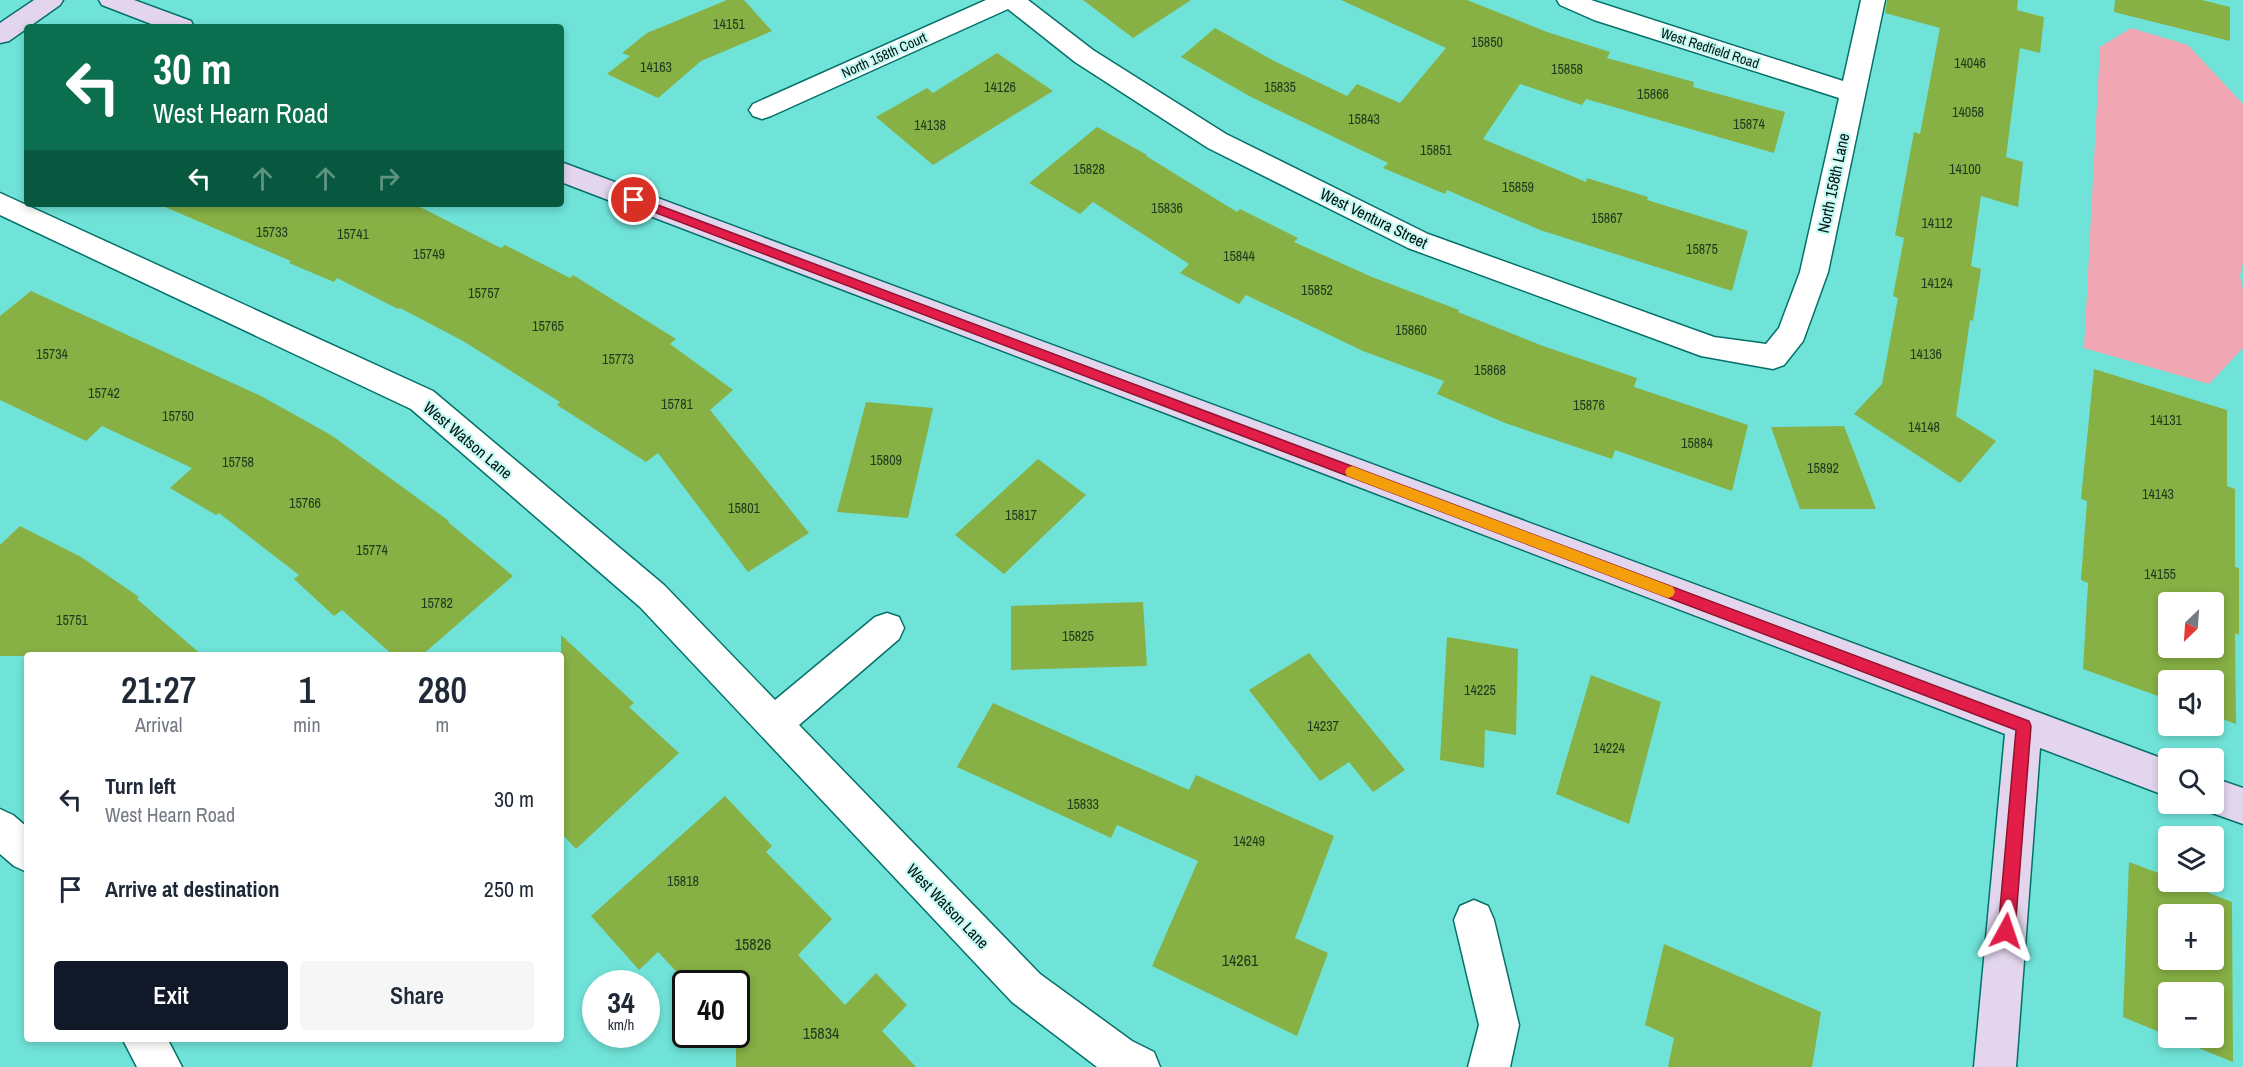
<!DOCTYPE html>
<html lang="en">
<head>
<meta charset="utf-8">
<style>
	body { margin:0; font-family:"Archivo Narrow",sans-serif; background:#f6f6f7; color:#1f2937; height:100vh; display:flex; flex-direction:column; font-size:22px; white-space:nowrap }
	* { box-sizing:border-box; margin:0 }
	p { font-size:20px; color:#747a83 }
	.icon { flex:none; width:33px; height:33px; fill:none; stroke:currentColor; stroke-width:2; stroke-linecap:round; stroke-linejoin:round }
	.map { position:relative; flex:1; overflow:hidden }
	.side { position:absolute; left:24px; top:652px; width:540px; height:390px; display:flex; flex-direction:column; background:#fff; border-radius:6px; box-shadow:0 3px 9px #0003 }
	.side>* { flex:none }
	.hud { position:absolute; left:24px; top:24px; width:540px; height:183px; border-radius:6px; box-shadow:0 3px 9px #0003; background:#0b6e4f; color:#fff; overflow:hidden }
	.needle { width:39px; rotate:205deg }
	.controls { position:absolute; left:2158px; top:592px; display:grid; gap:12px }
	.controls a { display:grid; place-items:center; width:66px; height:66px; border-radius:6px; background:#fff; box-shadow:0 3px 9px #0003; font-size:30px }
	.speed { position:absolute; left:582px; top:970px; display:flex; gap:12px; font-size:30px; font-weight:700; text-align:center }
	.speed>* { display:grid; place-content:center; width:78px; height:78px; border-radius:50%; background:#fff; box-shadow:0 3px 9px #0003; line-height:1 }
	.speed small { font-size:15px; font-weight:400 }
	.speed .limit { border:3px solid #111; border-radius:9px; background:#fff; color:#111 }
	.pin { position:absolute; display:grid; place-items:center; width:51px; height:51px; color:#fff; margin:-26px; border:3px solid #fff; border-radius:50%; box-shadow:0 2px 6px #0007 }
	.me { position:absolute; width:66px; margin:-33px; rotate:5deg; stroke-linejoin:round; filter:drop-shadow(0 0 4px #0008) }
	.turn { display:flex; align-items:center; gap:21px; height:126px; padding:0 30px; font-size:27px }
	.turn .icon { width:78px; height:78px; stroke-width:2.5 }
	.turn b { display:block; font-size:42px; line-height:51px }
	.lanes { display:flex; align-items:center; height:57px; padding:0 30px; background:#0003; justify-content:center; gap:30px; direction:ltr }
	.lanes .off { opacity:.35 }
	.eta { display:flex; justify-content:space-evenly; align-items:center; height:102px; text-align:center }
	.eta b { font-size:36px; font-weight:600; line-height:42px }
	.action { display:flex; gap:12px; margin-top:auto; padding:12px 30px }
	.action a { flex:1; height:69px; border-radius:6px; background:#111827; color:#fff; font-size:24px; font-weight:600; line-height:69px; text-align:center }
	.action a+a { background:#f6f6f7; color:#1f2937 }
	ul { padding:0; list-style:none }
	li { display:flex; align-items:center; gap:18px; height:90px; padding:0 30px }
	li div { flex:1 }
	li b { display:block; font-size:22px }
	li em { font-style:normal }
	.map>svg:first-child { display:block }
</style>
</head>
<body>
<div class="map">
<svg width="2243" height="1067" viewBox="0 0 2243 1067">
	<rect width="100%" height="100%" fill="#70e3d8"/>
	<path fill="#f0a6b3" d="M 2131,28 L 2188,45 L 2243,104 L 2243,263 L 2240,276 L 2243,290 L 2243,348 L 2209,384 L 2084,348 L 2100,47 Z"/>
	<path fill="#87b045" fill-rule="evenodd" d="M 727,0 L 744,0 L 772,31 L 701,61 L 658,98 L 607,74 L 630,56 L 622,53 L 647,33 Z
		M 1083,0 L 1191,0 L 1133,38 Z
		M 1341,0 L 1467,0 L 1547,32 L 1610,52 L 1607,58 L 1694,82 L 1693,87 L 1785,112 L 1774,153 L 1586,99 L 1582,105 L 1520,84 L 1483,139 L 1586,182 L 1587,178 L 1648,197 L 1647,200 L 1748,231 L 1732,291 L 1540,230 L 1447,190 L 1445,194 L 1383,168 L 1388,163 L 1251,97 L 1181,57 L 1215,28 L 1276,62 L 1347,96 L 1357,84 L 1400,103 L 1446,48 Z
		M 1887,0 L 2018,0 L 2017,10 L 2044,17 L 2040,53 L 2020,48 L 2006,157 L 2023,162 L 2018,207 L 1981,196 L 1971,266 L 1981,269 L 1973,321 L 1970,320 L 1956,416 L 1996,441 L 1960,483 L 1854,414 L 1882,384 L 1898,298 L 1893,296 L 1904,238 L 1895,235 L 1914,132 L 1920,134 L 1940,28 L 1885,13 Z
		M 2115,0 L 2202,0 L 2230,7 L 2230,41 L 2114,12 Z
		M 997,53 L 1053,91 L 933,165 L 876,117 L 927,88 L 933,93 Z
		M 1097,127 L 1147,155 L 1146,156 L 1237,212 L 1240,209 L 1298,238 L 1294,242 L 1372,277 L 1459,310 L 1458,312 L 1543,346 L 1637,378 L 1634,387 L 1748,425 L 1732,491 L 1615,450 L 1612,459 L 1505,423 L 1437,394 L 1444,381 L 1363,351 L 1246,295 L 1239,304 L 1180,273 L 1189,264 L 1093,202 L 1080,214 L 1029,183 Z
		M 158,204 L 414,204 L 501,248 L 505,245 L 570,278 L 573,275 L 676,339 L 670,344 L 733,390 L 710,410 L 809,533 L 748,572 L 658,453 L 646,462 L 557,405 L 560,402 L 463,341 L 400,308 L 398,309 L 337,278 L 334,282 L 289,263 L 291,261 Z
		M 31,291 L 261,396 L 331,435 L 449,521 L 448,522 L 513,576 L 421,656 L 394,656 L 342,610 L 334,616 L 294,579 L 299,575 L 219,513 L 216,515 L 170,488 L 192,468 L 102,426 L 86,441 L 0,400 L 0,316 Z
		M 2094,369 L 2227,410 L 2227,486 L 2235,489 L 2235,567 L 2239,568 L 2239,635 L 2235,633 L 2236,724 L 2214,716 L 2214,681 L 2169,681 L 2169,700 L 2083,669 L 2088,583 L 2081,580 L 2087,501 L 2081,499 ZM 2169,603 L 2214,603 L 2214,648 L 2169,648 Z
		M 866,402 L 933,408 L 908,518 L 837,512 Z
		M 1844,426 L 1876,509 L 1800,509 L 1771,427 Z
		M 1038,459 L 1086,495 L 1004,574 L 955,535 Z
		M 20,526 L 81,557 L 139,597 L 137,599 L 203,656 L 0,656 L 0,545 Z
		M 1143,602 L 1147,666 L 1011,670 L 1011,606 Z
		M 561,635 L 634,703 L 629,707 L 679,753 L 576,849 L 561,833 Z
		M 1447,637 L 1518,649 L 1516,735 L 1485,730 L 1484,768 L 1440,760 Z
		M 1309,653 L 1405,770 L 1373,792 L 1349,762 L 1320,781 L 1249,690 Z
		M 1591,675 L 1661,702 L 1629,824 L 1556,794 Z
		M 993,703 L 1189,790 L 1196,775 L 1334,836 L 1295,938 L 1328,953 L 1297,1036 L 1152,966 L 1198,861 L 1117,825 L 1111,838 L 957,767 Z
		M 725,796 L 772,846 L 766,852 L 832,919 L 798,955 L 845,1005 L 876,973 L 907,1005 L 882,1031 L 916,1067 L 736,1067 L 736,984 L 688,984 L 658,952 L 639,970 L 591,916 Z
		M 2129,862 L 2169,877 L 2169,882 L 2181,882 L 2232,902 L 2233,1062 L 2174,1038 L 2214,1038 L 2214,993 L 2169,993 L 2169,1036 L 2123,1017 ZM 2169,915 L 2214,915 L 2214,960 L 2169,960 Z
		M 1664,944 L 1821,1012 L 1812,1067 L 1668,1067 L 1674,1038 L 1645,1025 Z"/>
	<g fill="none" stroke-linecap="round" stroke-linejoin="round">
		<defs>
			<path id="street" d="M 986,0 L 1028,0 L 1093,50 L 1226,134 L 1428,234 L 1714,337 L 1766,344 L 1779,328 L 1800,272 L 1839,98 L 1594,20 L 1560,5 L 1557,0 L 1591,0 L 1843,81 L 1861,0 L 1885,0 L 1828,272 L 1803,341 L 1784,365 L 1773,369 L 1701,356 L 1408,248 L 1208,148 L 1075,62 L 1008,9 L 771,116 L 762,119 L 753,116 L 749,110 L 753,104 Z
				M 0,193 L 433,391 L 664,585 L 775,700 L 875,617 L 887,613 L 899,617 L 904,628 L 899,639 L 799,725 L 1040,974 L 1132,1041 L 1154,1052 L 1160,1067 L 1097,1067 L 1012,1002 L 640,607 L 411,409 L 0,215 Z
				M 0,809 L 13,815 L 27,827 L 27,872 L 14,866 L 0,854 Z
				M 1474,900 L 1488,906 L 1494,920 L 1519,1025 L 1510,1067 L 1468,1067 L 1479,1025 L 1454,920 L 1460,906 Z
				M 123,1040 L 168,1040 L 182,1067 L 137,1067 Z"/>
			<path id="secondary" d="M 34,0 L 63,0 L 60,5 L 9,41 L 0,43 L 0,23 Z
				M 99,0 L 134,0 L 191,21 L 194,27 L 159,27 L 102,5 Z
				M 561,162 L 2169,761 L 2169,797 L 2040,748 L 2016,1067 L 1974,1067 L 2005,734 L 561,182 Z
				M 2214,778 L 2243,788 L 2243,824 L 2201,809 L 2199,804 L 2214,804 Z"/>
		</defs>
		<use href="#street" stroke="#047069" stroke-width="3"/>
		<use href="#secondary" stroke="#047069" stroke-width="3"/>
		<use href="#street" fill="#fff" fill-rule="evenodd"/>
		<use href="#secondary" fill="#e2d5ed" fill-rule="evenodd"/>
	</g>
	<path fill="#e11d48" stroke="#92132f" stroke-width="1.5" d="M 634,196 L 2029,721 L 2031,726 L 2015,931 L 2012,937 L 2006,939 L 2001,937 L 1998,931 L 2016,730 L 630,203 L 629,200 Z"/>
	<path fill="#f59e0b" d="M 1352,466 L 1673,587 L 1675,592 L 1673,596 L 1668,598 L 1347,476 L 1345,472 L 1347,468 Z"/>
	<g text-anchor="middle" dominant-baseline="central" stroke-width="4.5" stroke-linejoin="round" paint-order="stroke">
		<g font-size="14" fill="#223b1f">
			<text x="729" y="24">14151</text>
			<text x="1487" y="42">15850</text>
			<text x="1970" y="63">14046</text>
			<text x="656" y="67">14163</text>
			<text x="1567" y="69">15858</text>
			<text x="1000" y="87">14126</text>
			<text x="1280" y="87">15835</text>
			<text x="1653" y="94">15866</text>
			<text x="1968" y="112">14058</text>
			<text x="1364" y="119">15843</text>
			<text x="1749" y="124">15874</text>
			<text x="930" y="125">14138</text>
			<text x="1436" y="150">15851</text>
			<text x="1089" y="169">15828</text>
			<text x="1965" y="169">14100</text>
			<text x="1518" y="187">15859</text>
			<text x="1167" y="208">15836</text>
			<text x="1607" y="218">15867</text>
			<text x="1937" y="223">14112</text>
			<text x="272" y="232">15733</text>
			<text x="353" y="234">15741</text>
			<text x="1702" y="249">15875</text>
			<text x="429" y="254">15749</text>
			<text x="1239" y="256">15844</text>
			<text x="1937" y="283">14124</text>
			<text x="1317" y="290">15852</text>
			<text x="484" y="293">15757</text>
			<text x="548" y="326">15765</text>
			<text x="1411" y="330">15860</text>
			<text x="52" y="354">15734</text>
			<text x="1926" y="354">14136</text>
			<text x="618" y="359">15773</text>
			<text x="1490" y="370">15868</text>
			<text x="104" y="393">15742</text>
			<text x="677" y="404">15781</text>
			<text x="1589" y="405">15876</text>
			<text x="178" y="416">15750</text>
			<text x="2166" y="420">14131</text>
			<text x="1924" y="427">14148</text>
			<text x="1697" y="443">15884</text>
			<text x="886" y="460">15809</text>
			<text x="238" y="462">15758</text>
			<text x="1823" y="468">15892</text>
			<text x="2158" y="494">14143</text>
			<text x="305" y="503">15766</text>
			<text x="744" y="508">15801</text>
			<text x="1021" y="515">15817</text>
			<text x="372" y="550">15774</text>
			<text x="2160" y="574">14155</text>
			<text x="437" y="603">15782</text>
			<text x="72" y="620">15751</text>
			<text x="1078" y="636">15825</text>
			<text x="1480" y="690">14225</text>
			<text x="1323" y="726">14237</text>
			<text x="1609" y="748">14224</text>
			<text x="1083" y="804">15833</text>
			<text x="1249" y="841">14249</text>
			<text x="683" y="881">15818</text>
		</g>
		<g font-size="14" fill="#001412" stroke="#c5f9f3">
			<text transform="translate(1710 48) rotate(18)">West Redfield Road</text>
			<text transform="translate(884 55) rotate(-24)">North 158th Court</text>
		</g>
		<g font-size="16" fill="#001412" stroke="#c5f9f3">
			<text transform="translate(1833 183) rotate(-78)">North 158th Lane</text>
			<text transform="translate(1374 218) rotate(26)">West Ventura Street</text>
			<text transform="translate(468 440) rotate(40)">West Watson Lane</text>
			<text transform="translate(948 906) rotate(46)">West Watson Lane</text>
		</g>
		<g font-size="16" fill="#223b1f">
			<text x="753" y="944">15826</text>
			<text x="1240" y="960">14261</text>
			<text x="821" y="1033">15834</text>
		</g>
	</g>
</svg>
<div class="controls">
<a><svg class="needle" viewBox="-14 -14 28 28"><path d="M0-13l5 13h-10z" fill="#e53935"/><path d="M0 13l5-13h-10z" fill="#747a83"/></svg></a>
<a><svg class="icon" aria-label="sound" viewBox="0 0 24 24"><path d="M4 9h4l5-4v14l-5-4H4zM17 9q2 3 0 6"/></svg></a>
<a><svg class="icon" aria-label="search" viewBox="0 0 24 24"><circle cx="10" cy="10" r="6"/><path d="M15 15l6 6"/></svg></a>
<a><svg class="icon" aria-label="layers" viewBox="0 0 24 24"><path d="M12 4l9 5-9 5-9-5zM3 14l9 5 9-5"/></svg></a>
<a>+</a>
<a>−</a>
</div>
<div class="speed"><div>34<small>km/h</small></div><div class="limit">40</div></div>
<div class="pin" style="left:634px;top:200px;background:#d93025"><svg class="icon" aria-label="arrive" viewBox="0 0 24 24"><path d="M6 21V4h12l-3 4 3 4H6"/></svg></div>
<svg class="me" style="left:2006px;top:931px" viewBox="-20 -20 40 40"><path d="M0-17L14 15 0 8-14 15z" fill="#e11d48" stroke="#fff" stroke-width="4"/></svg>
<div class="hud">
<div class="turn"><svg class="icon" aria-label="left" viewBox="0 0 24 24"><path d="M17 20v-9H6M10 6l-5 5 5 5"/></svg><div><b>30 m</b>West Hearn Road</div></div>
<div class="lanes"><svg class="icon" aria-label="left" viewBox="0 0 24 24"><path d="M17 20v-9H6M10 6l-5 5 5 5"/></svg><svg class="icon off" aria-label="ahead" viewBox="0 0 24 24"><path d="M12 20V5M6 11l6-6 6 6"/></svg><svg class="icon off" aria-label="ahead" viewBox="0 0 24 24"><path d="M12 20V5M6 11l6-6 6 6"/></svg><svg class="icon off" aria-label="right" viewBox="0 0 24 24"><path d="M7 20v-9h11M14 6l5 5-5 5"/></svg></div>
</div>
<section class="side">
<div class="eta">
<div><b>21:27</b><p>Arrival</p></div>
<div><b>1</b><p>min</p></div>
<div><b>280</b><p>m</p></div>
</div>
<ul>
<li><svg class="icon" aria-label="left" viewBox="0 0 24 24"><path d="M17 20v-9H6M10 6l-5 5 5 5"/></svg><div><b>Turn left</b><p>West Hearn Road</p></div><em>30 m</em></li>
<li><svg class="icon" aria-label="arrive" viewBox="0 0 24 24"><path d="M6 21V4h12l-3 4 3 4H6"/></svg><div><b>Arrive at destination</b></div><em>250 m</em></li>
</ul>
<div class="action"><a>Exit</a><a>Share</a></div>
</section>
</div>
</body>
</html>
